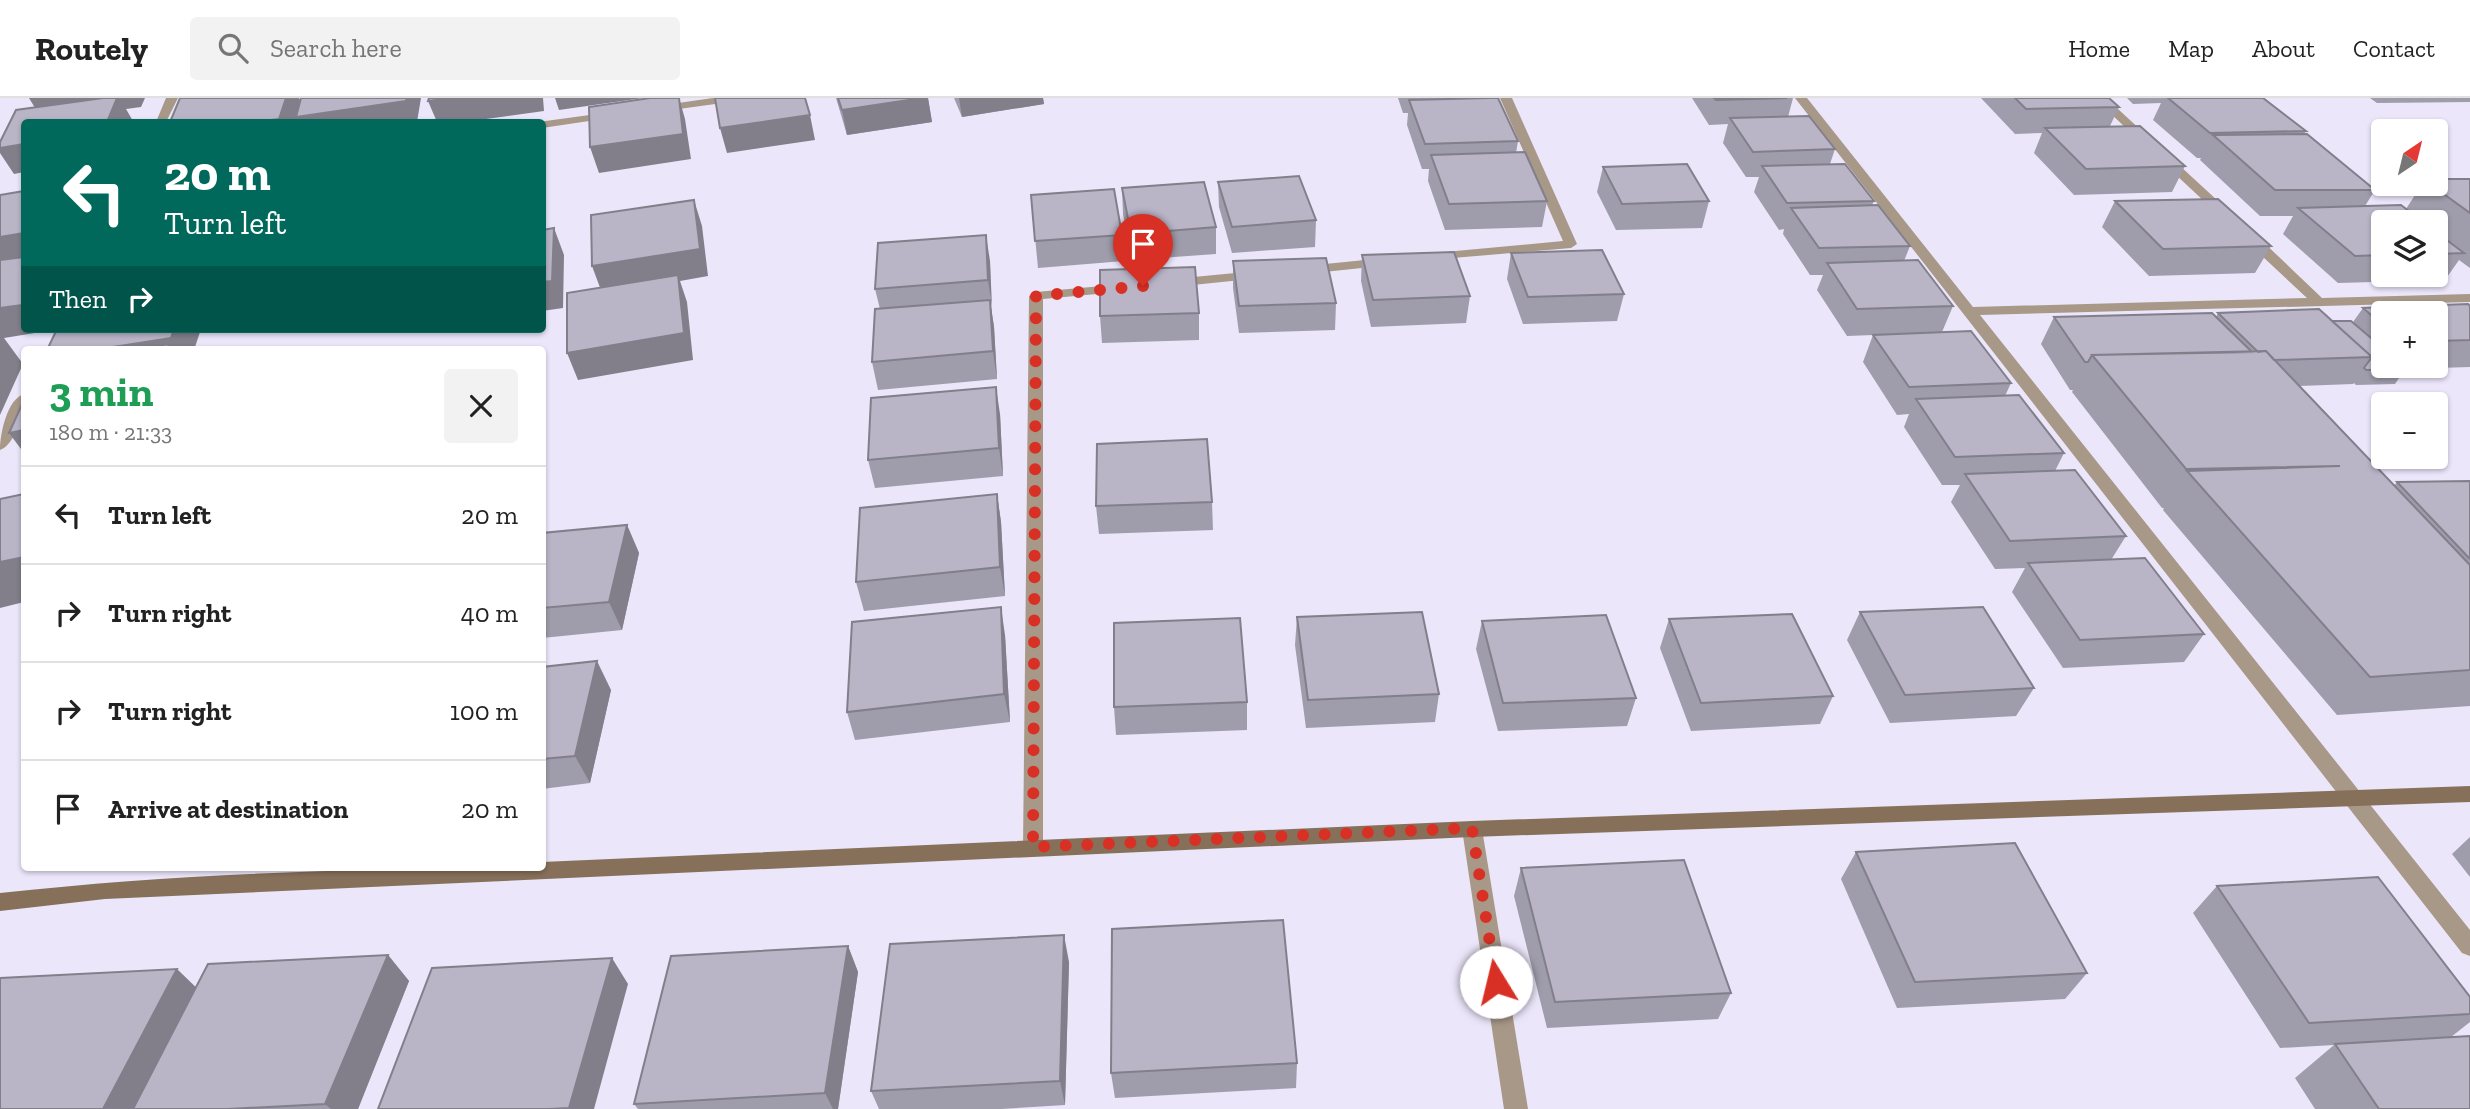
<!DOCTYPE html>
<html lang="en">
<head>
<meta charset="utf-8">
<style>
	body { margin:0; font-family:"Zilla Slab",serif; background:#f2f2f2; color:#222; height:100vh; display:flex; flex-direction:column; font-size:26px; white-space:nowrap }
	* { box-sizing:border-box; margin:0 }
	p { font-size:23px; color:#767676 }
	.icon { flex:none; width:38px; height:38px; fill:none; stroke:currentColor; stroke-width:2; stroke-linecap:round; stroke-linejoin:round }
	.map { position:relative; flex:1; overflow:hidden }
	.drawer { position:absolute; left:21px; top:248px; width:525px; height:525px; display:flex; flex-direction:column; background:#fff; border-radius:7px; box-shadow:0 2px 5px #0004 }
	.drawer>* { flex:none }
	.top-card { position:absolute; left:21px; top:21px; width:525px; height:214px; border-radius:7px; box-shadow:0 2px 5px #0004; background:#00695c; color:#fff; overflow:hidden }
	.needle { width:46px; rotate:35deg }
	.buttons { position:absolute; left:2371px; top:21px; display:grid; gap:14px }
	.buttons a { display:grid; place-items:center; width:77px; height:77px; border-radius:7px; background:#fff; box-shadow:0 2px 5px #0004; font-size:35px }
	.pin { position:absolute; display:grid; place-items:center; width:60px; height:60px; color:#fff; margin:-72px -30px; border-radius:50% 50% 50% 0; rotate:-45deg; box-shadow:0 0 7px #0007 }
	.pin .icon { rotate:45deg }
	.me { position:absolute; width:77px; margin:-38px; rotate:351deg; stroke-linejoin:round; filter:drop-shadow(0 0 5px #0008) }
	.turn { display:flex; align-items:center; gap:24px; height:147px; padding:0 28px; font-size:32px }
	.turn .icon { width:91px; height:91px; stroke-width:2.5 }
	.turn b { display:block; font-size:49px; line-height:60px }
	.then { display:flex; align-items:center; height:66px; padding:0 28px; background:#0003; gap:14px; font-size:26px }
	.round { display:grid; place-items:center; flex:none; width:74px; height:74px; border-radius:7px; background:#f2f2f2 }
	.overview { display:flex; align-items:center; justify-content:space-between; height:119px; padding:0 28px }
	h1 { font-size:42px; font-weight:700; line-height:52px; color:#1e9e55 }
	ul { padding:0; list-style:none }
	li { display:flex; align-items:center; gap:21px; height:98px; padding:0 28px; border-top:2px solid #e0e0e0 }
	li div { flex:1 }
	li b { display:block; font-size:26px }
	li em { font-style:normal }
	header { display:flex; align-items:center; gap:42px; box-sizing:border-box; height:98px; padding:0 35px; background:#fff; border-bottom:2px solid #e0e0e0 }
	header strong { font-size:33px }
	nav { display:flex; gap:38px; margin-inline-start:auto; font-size:24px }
	.search { width:490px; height:63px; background:#f2f2f2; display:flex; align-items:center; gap:18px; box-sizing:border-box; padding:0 24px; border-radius:7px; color:#767676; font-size:26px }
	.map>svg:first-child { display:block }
</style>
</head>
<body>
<header>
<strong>Routely</strong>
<div class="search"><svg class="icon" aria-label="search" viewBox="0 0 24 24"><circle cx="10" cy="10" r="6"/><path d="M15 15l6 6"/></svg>Search here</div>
<nav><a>Home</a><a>Map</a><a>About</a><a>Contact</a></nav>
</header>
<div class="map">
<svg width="2470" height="1011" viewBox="0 0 2470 1011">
	<rect width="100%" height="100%" fill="#ebe6fa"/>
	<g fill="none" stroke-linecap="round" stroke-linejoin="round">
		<path fill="#a89888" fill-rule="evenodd" d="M 166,0 L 178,0 L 166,24 L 156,24 Z
			M 713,0 L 743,0 L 737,3 L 657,14 L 651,11 L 657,8 Z
			M 1500,0 L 1512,0 L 1577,146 L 1571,150 L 1429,162 L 1427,159 L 1434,155 L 1563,143 Z
			M 1795,0 L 1807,0 L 1973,209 L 2307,200 L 2247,144 L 2247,138 L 2257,138 L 2322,200 L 2470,196 L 2470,204 L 1980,217 L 2470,832 L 2470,858 L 2462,855 Z
			M 2094,0 L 2106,0 L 2230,114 L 2230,120 L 2222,120 Z
			M 612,14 L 618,17 L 616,19 L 542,30 L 542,24 L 538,24 Z
			M 1385,160 L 1392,164 L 1390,167 L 1305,176 L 1298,172 L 1305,168 Z
			M 1256,173 L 1261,174 L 1261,180 L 1173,189 L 1166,185 L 1173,181 Z
			M 1124,186 L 1131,190 L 1129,193 L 1043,201 L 1043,749 L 1040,755 L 1033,758 L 1026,755 L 1023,749 L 1029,198 L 1036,194 Z
			M 24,296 C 25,310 16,347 0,352 C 0,336 7,301 24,296 Z
			M 1472,723 L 1479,725 L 1482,731 L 1528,1011 L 1504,1011 L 1462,731 L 1465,725 Z"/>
		<path fill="#87705a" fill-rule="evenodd" d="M 2470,688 L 2470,704 L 1472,739 L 105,801 L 0,813 L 0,795 C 180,775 361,770 542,770 L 542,764 L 1472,723 Z"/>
	</g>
	<path fill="#9f9cab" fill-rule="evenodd" d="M 836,0 L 928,0 L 932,24 L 847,37 Z
		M 954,0 L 1043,0 L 1044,6 L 962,19 Z
		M 1398,0 L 1498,0 L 1518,43 L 1516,55 L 1547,103 L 1542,129 L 1445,132 L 1428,83 L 1429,71 L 1422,71 L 1407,27 L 1408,15 L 1403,15 Z
		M 1692,0 L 1793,0 L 1788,19 L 1835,51 L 1830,66 L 1874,103 L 1872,107 L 1910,148 L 1904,163 L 1953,208 L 1942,234 L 2011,285 L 2005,298 L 2064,355 L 2055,373 L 2126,438 L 2111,462 L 2204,536 L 2184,564 L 2063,570 L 2012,494 L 2025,470 L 1995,471 L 1951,404 L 1960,387 L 1942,387 L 1904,329 L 1909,316 L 1897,317 L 1863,264 L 1873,237 L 1847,238 L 1817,192 L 1823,177 L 1810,177 L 1783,136 L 1784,131 L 1779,132 L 1754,94 L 1759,79 L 1746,79 L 1723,45 L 1728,26 L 1709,27 Z
		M 1981,0 L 2109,0 L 2119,9 L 2110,28 L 2185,68 L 2172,94 L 2074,97 L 2034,55 L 2042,35 L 2015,36 Z
		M 2127,0 L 2263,0 L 2306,33 L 2304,36 L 2375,92 L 2365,108 L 2406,111 L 2422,86 L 2436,86 L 2470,81 L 2470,170 L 2459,162 L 2445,182 L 2338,185 L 2283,136 L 2293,118 L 2260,118 L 2200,62 L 2201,60 L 2197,60 L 2153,22 L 2161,5 L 2133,6 ZM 2384,124 L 2436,124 L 2436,177 L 2384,177 Z
		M 2370,0 L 2470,0 L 2470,4 L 2377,5 Z
		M 1603,69 L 1709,103 L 1702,130 L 1616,132 L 1597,94 Z
		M 1218,84 L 1316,122 L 1315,149 L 1232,155 L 1219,109 Z
		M 1122,90 L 1216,129 L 1216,156 L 1132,162 L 1123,116 Z
		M 1031,97 L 1122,137 L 1124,163 L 1038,170 Z
		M 2115,103 L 2271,148 L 2255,175 L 2149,178 L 2102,129 Z
		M 1511,155 L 1624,196 L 1617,223 L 1523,226 L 1507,181 Z
		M 1362,157 L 1470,198 L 1466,225 L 1371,229 L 1361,183 Z
		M 990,163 L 991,209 L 994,229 L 997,281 L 878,292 L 872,264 L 880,211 L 875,191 Z
		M 1233,163 L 1336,205 L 1335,232 L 1239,235 L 1233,190 Z
		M 2470,208 L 2470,269 L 2405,271 L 2395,286 L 2356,287 L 2354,285 L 2353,286 L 2299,288 L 2394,388 L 2397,384 L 2470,383 L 2470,608 L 2337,617 L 2163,412 L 2164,410 L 2162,410 L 2072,294 L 2073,292 L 2070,292 L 2041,246 L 2054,219 L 2216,219 L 2218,215 L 2353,224 L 2363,210 ZM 2384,215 L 2436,215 L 2436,268 L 2384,268 Z
		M 1199,215 L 1199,242 L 1102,245 L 1100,218 Z
		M 1000,316 L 1003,378 L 875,390 L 868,362 Z
		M 997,396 L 1001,424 L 1005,498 L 864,513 L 856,484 Z
		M 1212,404 L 1213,432 L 1099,436 L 1096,408 Z
		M 627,427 L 639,455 L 622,532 L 542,540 L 542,435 Z
		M 1860,514 L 2034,590 L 2016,618 L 1890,625 L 1847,542 Z
		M 1297,519 L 1439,596 L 1435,624 L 1306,630 L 1295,547 Z
		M 1669,521 L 1833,598 L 1820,626 L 1691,633 L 1660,550 Z
		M 1482,523 L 1636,600 L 1627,628 L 1498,633 L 1476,551 Z
		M 1005,537 L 1010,624 L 855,642 L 847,614 Z
		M 542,569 L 611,592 L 590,685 L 542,691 Z
		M 1247,604 L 1247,632 L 1116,637 L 1114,609 Z
		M 2470,739 L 2470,779 L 2452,756 Z
		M 1856,754 L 2087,875 L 2065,901 L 1897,910 L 1841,781 Z
		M 1521,770 L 1731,895 L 1718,921 L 1547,930 L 1514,798 Z
		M 2217,788 L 2470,899 L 2470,924 L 2451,939 L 2470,1011 L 2315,1011 L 2295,980 L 2334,947 L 2280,950 L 2193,815 Z
		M 848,848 L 858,874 L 838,1011 L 638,1011 L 634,1006 Z
		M 388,857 L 409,883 L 358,1011 L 0,1011 L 196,889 Z
		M 1069,864 L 1065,1007 L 1001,1011 L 879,1011 L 871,993 Z
		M 1297,965 L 1296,990 L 1115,1000 L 1111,975 Z"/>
	<path fill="#827f8b" d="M 29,0 L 145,0 L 141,9 L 126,11 L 133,23 L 132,24 L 43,23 Z
		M 286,0 L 299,0 L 303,8 L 407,0 L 421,0 L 417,24 L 257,24 Z
		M 452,0 L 543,0 L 544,13 L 464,24 L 437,24 L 428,3 Z
		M 555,0 L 643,0 L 559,12 Z
		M 679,0 L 685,21 L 691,61 L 599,75 L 590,49 Z
		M 922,0 L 928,0 L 932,24 L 847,37 L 842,12 Z
		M 959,0 L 1043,0 L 1044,6 L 962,19 Z
		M 810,17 L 815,42 L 727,55 L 720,30 Z
		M 24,46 L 24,74 L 14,76 L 0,55 L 0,50 Z
		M 694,102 L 702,128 L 708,178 L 680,183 L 687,204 L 693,262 L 578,282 L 567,255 L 602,195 L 592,168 Z
		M 554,130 L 564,157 L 563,210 L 542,213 L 542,184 Z
		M 24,135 L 24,165 L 0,168 L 0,139 Z
		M 986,137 L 990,163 L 992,209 L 988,182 Z
		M 24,201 L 24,231 L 43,231 L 41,234 L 4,240 L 23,266 L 0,317 L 0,210 Z
		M 990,202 L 994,229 L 997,281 L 993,253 Z
		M 174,231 L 201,231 L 194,252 L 94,252 Z
		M 996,289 L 1000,316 L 1003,378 L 999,350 Z
		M 24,332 L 24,355 L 9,335 Z
		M 997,396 L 1001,424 L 1005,498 L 1000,469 Z
		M 627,427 L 639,455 L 622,532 L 609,504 Z
		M 24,459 L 24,504 L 0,510 L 0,464 Z
		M 1001,509 L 1005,537 L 1010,624 L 1004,596 Z
		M 597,563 L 611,592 L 590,685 L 575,658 Z
		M 1064,837 L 1069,864 L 1065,1007 L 1060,983 Z
		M 848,848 L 858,874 L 838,1011 L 833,1011 L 825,995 Z
		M 388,857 L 409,883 L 358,1011 L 331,1011 L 325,1006 Z
		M 612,860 L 628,886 L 594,1011 L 570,1011 L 569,1010 Z
		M 177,871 L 204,897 L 147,1011 L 103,1011 Z"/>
	<path fill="#b9b5c7" stroke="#827f8b" stroke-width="2" d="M 103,0 L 117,0 L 107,24 L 24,24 L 24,46 L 0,50 L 0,44 L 16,12 Z
		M 180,0 L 286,0 L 279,21 L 257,24 L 170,24 Z
		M 301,0 L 407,0 L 406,3 L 296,19 Z
		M 429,0 L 452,0 L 428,3 Z
		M 650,0 L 679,0 L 683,36 L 590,49 L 589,9 Z
		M 715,0 L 805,0 L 810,17 L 720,30 Z
		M 838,0 L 922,0 L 842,12 Z
		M 1489,0 L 1498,0 L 1518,43 L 1425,46 L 1409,2 Z
		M 1714,0 L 1787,0 L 1716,2 Z
		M 2015,0 L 2109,0 L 2119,9 L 2026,11 Z
		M 2168,0 L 2263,0 L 2306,33 L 2210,35 Z
		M 1809,18 L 1835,51 L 1753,54 L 1730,20 Z
		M 2140,28 L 2185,68 L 2086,71 L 2045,30 Z
		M 2307,36 L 2375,92 L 2275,92 L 2213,37 Z
		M 1525,54 L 1547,103 L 1449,106 L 1431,57 Z
		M 1687,66 L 1709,103 L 1622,106 L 1603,69 Z
		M 1845,66 L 1874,103 L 1787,105 L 1762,68 Z
		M 1299,78 L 1316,122 L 1232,129 L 1218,84 Z
		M 2436,81 L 2470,81 L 2470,115 L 2430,86 L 2436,86 Z
		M 1204,84 L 1216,129 L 1131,136 L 1122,90 Z
		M 1114,91 L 1122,137 L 1035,143 L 1031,97 Z
		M 24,93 L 24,135 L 0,139 L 0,97 Z
		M 2218,101 L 2271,148 L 2163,151 L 2115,103 Z
		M 694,102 L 700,151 L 592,168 L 591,117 Z
		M 1878,107 L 1910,148 L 1819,150 L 1791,110 Z
		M 2401,107 L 2423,124 L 2384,124 L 2384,157 L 2355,158 L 2298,110 Z
		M 554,130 L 552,183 L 542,184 L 542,132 Z
		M 2436,134 L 2464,155 L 2436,156 Z
		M 986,137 L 988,182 L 875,191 L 878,145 Z
		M 1602,152 L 1624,196 L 1528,199 L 1511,155 Z
		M 1454,154 L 1470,198 L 1373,202 L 1362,157 Z
		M 24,159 L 24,201 L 22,207 L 0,210 L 0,162 Z
		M 1326,160 L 1336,205 L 1239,208 L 1233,163 Z
		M 1918,162 L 1953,208 L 1857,211 L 1827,165 Z
		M 1195,169 L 1199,215 L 1100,218 L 1100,172 Z
		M 678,177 L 684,235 L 567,255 L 567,195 Z
		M 990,202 L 993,253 L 872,264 L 875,211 Z
		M 2468,206 L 2470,208 L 2470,242 L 2436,243 L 2436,215 L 2384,215 L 2384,228 L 2363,210 Z
		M 2319,211 L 2372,259 L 2274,262 L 2266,253 L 2258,254 L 2218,215 Z
		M 2212,215 L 2252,254 L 2092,257 L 2088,264 L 2085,264 L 2054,219 Z
		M 2332,223 L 2351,223 L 2384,251 L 2384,268 L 2402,268 L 2406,271 L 2366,272 L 2364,270 L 2372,259 Z
		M 57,231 L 174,231 L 171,240 L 94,252 L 47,252 Z
		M 1971,233 L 2011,285 L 1909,289 L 1873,237 Z
		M 169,246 L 167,252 L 132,252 Z
		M 2266,253 L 2470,467 L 2470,572 L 2370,579 L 2187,373 L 2340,368 L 2186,371 L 2092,257 Z
		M 996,289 L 999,350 L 868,362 L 871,300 Z
		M 2019,297 L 2064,355 L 1955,359 L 1916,301 Z
		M 24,302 L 24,332 L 9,335 Z
		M 1207,341 L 1212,404 L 1096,408 L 1097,346 Z
		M 2075,372 L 2126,438 L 2010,443 L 1965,376 Z
		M 2470,383 L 2470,461 L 2397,384 Z
		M 24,396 L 24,459 L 0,464 L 0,401 Z
		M 997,396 L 1000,469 L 856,484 L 860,410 Z
		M 627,427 L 609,504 L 542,510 L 542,435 Z
		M 2145,460 L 2204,536 L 2080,542 L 2028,465 Z
		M 1001,509 L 1004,596 L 847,614 L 852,524 Z
		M 1983,509 L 2034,590 L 1905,597 L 1860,514 Z
		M 1422,514 L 1439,596 L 1308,602 L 1297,519 Z
		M 1792,516 L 1833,598 L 1701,605 L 1669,521 Z
		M 1606,517 L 1636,600 L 1503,605 L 1482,523 Z
		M 1240,520 L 1247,604 L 1114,609 L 1114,525 Z
		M 597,563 L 575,658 L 542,661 L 542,569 Z
		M 2015,745 L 2087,875 L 1915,884 L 1856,754 Z
		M 1684,762 L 1731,895 L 1555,904 L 1521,770 Z
		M 2378,779 L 2470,899 L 2470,916 L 2309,925 L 2217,788 Z
		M 1283,822 L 1297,965 L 1111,975 L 1112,831 Z
		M 1064,837 L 1060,983 L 871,993 L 890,846 Z
		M 848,848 L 825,995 L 634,1006 L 671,858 Z
		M 388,857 L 325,1006 L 228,1011 L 133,1011 L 208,866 Z
		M 612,860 L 569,1010 L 549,1011 L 378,1011 L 432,870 Z
		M 177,871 L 103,1011 L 0,1011 L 0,880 Z
		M 2470,938 L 2470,1011 L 2379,1011 L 2335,946 Z"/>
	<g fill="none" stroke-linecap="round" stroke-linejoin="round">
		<path stroke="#d93025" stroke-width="12" stroke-dasharray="0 21.6" d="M 1143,188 L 1036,198 L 1033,749 L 1472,730 L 1496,884"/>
	</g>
</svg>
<div class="buttons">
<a><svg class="needle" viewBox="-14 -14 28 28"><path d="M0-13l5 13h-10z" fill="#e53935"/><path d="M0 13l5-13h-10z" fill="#767676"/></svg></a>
<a><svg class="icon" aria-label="layers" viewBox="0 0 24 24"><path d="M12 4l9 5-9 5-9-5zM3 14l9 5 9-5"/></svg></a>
<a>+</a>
<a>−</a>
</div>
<div class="pin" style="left:1143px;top:188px;background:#d93025"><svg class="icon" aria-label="arrive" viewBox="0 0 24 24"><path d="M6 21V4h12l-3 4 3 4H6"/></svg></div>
<svg class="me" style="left:1496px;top:884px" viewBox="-20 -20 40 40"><circle r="19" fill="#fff"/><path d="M0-13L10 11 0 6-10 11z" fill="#d93025"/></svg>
<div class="top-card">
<div class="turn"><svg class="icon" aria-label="left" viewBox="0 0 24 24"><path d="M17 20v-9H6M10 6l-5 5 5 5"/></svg><div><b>20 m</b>Turn left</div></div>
<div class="then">Then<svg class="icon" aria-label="right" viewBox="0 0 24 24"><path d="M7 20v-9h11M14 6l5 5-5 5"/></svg></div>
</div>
<section class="drawer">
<div class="overview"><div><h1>3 min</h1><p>180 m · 21:33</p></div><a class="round"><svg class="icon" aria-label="close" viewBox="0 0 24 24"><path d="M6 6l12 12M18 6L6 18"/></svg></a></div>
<ul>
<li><svg class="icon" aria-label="left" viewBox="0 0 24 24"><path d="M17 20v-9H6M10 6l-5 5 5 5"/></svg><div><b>Turn left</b></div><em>20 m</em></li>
<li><svg class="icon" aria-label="right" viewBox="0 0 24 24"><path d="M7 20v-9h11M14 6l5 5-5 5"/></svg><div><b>Turn right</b></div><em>40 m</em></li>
<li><svg class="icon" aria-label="right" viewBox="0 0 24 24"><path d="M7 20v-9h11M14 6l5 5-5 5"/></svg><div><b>Turn right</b></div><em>100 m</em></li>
<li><svg class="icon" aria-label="arrive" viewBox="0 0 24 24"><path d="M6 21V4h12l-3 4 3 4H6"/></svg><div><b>Arrive at destination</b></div><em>20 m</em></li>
</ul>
</section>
</div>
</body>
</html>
